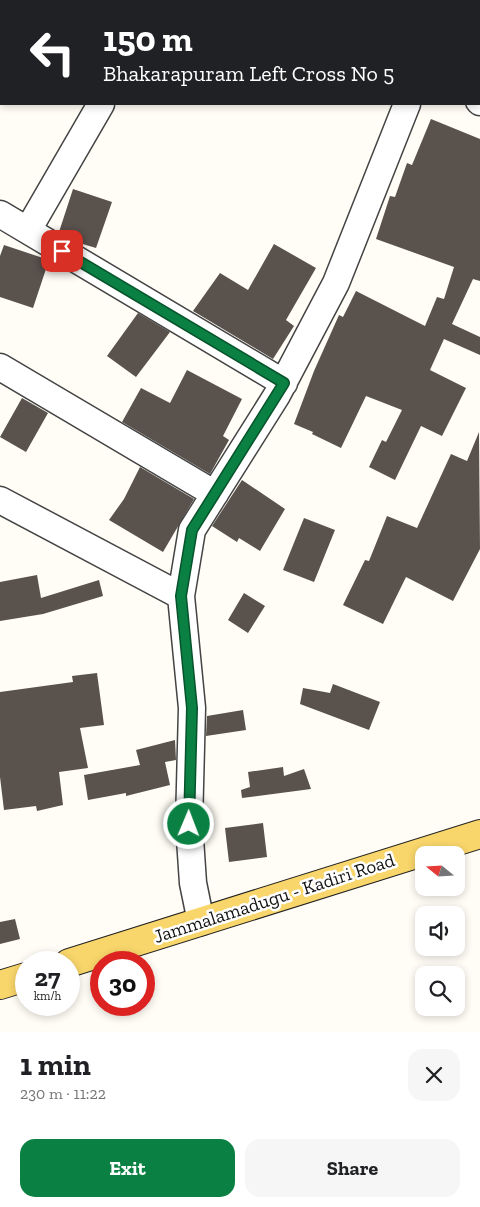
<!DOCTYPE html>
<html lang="en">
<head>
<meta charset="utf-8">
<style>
	body { margin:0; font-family:"Zilla Slab",serif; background:#f6f6f6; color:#202124; height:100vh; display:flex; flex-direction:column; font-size:19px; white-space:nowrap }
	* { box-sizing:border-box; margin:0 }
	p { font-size:16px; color:#757577 }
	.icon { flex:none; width:28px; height:28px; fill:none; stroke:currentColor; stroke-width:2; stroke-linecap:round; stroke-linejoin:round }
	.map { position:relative; height:1032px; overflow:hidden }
	.panel { display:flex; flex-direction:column; background:#fff; flex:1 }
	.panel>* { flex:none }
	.guide { position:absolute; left:0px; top:0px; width:480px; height:105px; box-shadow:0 2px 8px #0003; background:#202124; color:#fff; overflow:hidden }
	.needle { width:32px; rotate:288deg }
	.controls { position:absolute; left:415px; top:846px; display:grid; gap:10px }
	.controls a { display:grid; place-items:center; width:50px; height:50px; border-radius:10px; background:#fff; box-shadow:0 2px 8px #0003; font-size:25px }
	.speed { position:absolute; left:15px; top:951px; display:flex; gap:10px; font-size:25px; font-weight:700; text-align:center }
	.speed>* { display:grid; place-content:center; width:65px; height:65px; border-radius:50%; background:#fff; box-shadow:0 2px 8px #0003; line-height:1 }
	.speed small { font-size:12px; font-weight:400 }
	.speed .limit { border:8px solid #d22; background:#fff; color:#111 }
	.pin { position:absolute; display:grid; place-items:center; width:42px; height:42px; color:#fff; margin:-21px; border-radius:10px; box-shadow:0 2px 8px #0006 }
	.me { position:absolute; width:55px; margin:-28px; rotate:1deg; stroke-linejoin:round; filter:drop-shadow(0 0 4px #0008) }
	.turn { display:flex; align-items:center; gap:18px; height:105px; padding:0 20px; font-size:22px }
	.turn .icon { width:65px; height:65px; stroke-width:2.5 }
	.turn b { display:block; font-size:35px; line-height:42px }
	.round { display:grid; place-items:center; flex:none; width:52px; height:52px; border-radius:15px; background:#f6f6f6 }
	.summary { display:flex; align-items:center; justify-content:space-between; height:85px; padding:0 20px }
	h1 { font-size:30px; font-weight:700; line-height:38px }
	.button { display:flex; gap:10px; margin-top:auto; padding:10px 20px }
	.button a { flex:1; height:58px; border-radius:15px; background:#0b8043; color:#fff; font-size:20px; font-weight:700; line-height:58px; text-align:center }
	.button a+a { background:#f6f6f6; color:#202124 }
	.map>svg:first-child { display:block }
</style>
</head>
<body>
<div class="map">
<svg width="480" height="1032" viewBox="0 0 480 1032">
	<rect width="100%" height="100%" fill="#fffdf5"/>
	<path fill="#5a524d" d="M 431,119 L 480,139 L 480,281 L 473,279 L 452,324 L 480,337 L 480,355 L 444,339 L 430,370 L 466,388 L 442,436 L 421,426 L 395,480 L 369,467 L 382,440 L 386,442 L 402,410 L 366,396 L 341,448 L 312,434 L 313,432 L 294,424 L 314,371 L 339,315 L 343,317 L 356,291 L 425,326 L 437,297 L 444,299 L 454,267 L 376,239 L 390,196 L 395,197 L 407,163 L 412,165 Z
		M 73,189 L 112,202 L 96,248 L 76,242 L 59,232 Z
		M 274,244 L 316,268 L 286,320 L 294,326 L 273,359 L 193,311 L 220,273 L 248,290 Z
		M 4,245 L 49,260 L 33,308 L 0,297 L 0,256 Z
		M 138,313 L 170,332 L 136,377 L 107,356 Z
		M 187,370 L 242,399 L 223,436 L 229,440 L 210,474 L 122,422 L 141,388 L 170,403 Z
		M 22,398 L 48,413 L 26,452 L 0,437 Z
		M 479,432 L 480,549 L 453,601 L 406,577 L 383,624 L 343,605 L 365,560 L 369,561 L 387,516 L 417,528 L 451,454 L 467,461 Z
		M 140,467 L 194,499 L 163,552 L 109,520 L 124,499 Z
		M 242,480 L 285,509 L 260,551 L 239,538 L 237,542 L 212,526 Z
		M 304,518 L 335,530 L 314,582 L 283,570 Z
		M 37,575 L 41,598 L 99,580 L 103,596 L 43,614 L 0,621 L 0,582 Z
		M 244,593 L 265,606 L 248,633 L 228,620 Z
		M 97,673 L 104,725 L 80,728 L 88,768 L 59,772 L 63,805 L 37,811 L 36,806 L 4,810 L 0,777 L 0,692 L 73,682 L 72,676 Z
		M 333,684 L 380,702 L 369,730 L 300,704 L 303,688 L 330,693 Z
		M 243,710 L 246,730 L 206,736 L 207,716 Z
		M 175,740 L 176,760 L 165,762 L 170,785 L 126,796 L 126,793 L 88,800 L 84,775 L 140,765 L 136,750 Z
		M 283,767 L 284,776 L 304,769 L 311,789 L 242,798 L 241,790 L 250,787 L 248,772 Z
		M 263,823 L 267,857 L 229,862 L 225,828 Z
		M 15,919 L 20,939 L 0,944 L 0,922 Z"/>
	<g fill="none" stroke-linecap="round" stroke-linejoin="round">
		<defs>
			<path id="minor" d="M 396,0 L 400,1
				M 160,1 L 161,0
				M 431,1 L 431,0
				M 479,101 L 480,102
				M 0,214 L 284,383
				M 28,230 L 101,104
				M 0,367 L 215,494
				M 0,500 L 181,596
				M 201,922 L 193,883 L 189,824 L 192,708 L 181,596 L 192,530 L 277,395 L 336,283 L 407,104"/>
			<path id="major" d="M 69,963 L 480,834
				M 0,985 L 26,977"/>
		</defs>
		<use href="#minor" stroke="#444" stroke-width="29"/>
		<use href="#major" stroke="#222" stroke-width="30"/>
		<use href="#minor" stroke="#fff" stroke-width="26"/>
		<use href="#major" stroke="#f9d66b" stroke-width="28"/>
	</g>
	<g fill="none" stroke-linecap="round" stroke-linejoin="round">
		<defs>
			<path id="route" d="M 62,251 L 284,383 L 192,530 L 181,596 L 192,708 L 189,824"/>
		</defs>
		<use href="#route" stroke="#07532c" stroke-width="12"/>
		<use href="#route" stroke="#0b8043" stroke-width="9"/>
	</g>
	<g text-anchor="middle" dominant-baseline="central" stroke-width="5" stroke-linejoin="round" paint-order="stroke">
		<g font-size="19" fill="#111" stroke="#fff">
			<text transform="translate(274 898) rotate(-18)">Jammalamadugu - Kadiri Road</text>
		</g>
	</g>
</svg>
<div class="controls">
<a><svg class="needle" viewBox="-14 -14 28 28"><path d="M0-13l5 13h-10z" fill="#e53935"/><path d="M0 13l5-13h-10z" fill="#757577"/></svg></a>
<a><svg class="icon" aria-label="sound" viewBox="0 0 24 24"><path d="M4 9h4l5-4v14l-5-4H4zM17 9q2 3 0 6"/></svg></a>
<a><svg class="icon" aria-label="search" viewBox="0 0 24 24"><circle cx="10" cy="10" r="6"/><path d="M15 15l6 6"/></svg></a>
</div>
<div class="speed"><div>27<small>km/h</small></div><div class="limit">30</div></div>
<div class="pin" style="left:62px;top:251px;background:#d93025"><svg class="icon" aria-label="arrive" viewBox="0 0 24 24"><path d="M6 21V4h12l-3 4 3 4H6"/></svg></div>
<svg class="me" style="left:189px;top:824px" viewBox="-20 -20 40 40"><circle r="17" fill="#0b8043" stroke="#fff" stroke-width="3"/><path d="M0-11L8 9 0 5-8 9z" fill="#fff"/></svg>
<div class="guide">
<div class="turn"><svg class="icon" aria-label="left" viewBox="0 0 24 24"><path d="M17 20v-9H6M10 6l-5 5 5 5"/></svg><div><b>150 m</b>Bhakarapuram Left Cross No 5</div></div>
</div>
</div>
<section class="panel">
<div class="summary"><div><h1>1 min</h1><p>230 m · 11:22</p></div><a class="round"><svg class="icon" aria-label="close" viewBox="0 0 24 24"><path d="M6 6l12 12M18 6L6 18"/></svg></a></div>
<div class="button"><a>Exit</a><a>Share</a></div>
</section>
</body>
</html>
